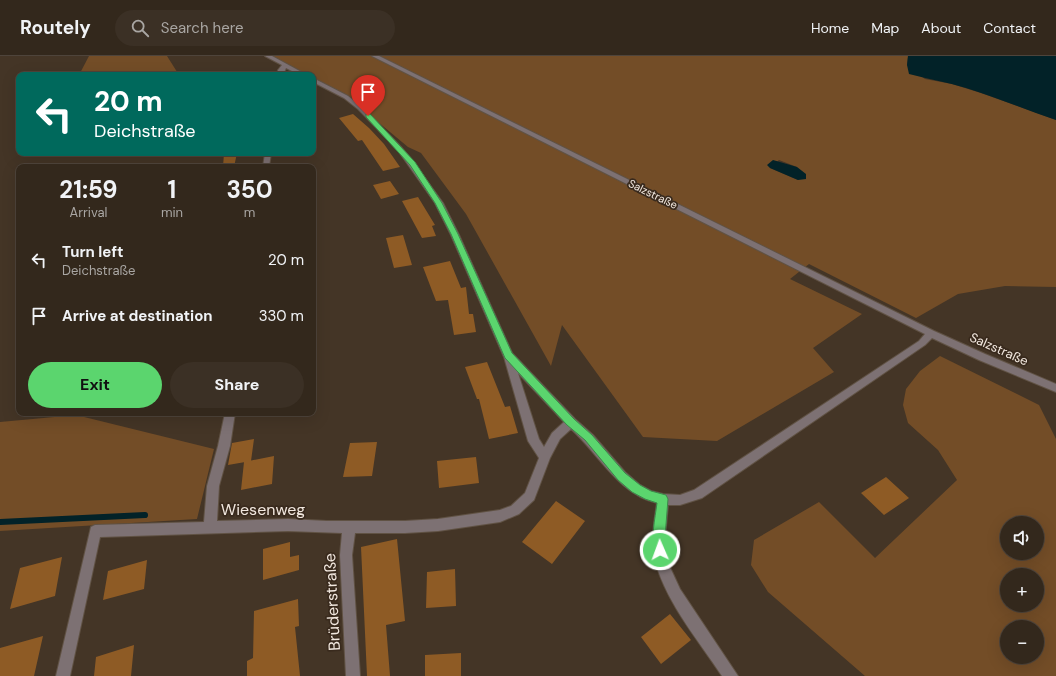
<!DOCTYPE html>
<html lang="en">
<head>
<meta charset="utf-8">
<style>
	body { margin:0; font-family:"DM Sans",sans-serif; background:#3b3025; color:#f1f3f6; height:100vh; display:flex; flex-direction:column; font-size:15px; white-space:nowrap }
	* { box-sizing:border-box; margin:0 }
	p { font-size:13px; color:#a9a6a3 }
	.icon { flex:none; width:22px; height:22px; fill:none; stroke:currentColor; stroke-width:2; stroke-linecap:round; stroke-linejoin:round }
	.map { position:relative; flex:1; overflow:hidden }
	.details { position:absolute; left:16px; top:108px; width:300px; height:252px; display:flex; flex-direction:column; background:#33281c; border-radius:8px; box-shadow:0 4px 16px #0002,0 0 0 1px #4e443b }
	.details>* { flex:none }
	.guide { position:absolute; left:16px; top:16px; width:300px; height:84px; border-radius:8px; box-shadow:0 4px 16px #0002,0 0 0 1px #4e443b; background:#00695c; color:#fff; overflow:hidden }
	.controls { position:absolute; left:1000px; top:460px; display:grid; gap:8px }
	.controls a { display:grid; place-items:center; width:44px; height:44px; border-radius:50%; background:#33281c; box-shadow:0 4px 16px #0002,0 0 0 1px #4e443b; font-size:20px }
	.pin { position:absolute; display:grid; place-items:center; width:34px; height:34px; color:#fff; margin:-41px -17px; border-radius:50% 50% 50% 0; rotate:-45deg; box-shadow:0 0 4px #0007 }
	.pin .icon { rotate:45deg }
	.me { position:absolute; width:44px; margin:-22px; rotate:358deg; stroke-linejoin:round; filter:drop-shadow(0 0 3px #0008) }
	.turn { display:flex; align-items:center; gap:14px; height:84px; padding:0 12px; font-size:18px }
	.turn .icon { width:52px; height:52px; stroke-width:2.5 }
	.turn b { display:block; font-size:28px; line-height:34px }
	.eta { display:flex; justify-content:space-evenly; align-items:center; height:68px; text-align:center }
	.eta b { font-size:24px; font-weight:700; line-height:28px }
	.action { display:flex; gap:8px; margin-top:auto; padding:8px 12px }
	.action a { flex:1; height:46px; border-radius:24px; background:#5bd56e; color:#111; font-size:16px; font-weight:700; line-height:46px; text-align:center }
	.action a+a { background:#3b3025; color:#f1f3f6 }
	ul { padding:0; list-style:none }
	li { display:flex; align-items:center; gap:12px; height:56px; padding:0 12px }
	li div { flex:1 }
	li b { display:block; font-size:15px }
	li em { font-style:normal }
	header { display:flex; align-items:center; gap:24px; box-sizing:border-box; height:56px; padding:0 20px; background:#33281c; border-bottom:1px solid #4e443b }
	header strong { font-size:19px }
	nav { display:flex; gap:22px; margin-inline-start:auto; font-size:14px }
	.search { width:280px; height:36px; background:#3b3025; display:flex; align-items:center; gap:10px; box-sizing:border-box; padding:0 14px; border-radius:22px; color:#a9a6a3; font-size:15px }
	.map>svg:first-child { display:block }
</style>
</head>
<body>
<header>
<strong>Routely</strong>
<div class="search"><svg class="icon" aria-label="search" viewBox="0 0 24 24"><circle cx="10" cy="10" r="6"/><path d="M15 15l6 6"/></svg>Search here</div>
<nav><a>Home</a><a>Map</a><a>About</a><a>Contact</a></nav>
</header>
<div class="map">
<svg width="1056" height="620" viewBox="0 0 1056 620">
	<rect width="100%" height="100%" fill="#443526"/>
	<path fill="#734d27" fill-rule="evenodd" d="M 89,0 L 167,0 L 179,19 L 79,19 Z
		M 272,0 L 908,0 L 907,9 L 925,23 L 952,28 L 981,37 L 1056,64 L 1056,231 L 1005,230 L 958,238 L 916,262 L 809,208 L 790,223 L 862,258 L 813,292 L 834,316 L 717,385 L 643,381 L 562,269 L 551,310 L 466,158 L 421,97 L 408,91 L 348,41 L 313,22 L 313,19 L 307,19 ZM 779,104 L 797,111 L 798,124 L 770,112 Z
		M 940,300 L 1039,349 L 1056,383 L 1056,620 L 865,620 L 768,536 L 751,509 L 754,484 L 819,446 L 875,502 L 957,424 L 938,394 L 908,367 L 903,349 L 906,333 L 920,315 ZM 1007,467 L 1037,467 L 1037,497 L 1007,497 ZM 1007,519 L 1037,519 L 1037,549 L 1007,549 ZM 1007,571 L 1037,571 L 1037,601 L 1007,601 Z
		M 76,359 L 214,393 L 197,463 L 0,475 L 0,366 Z"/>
	<path fill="#022228" d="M 908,0 L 1056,0 L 1056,64 C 1026,54 996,41 966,32 C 947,26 928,23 909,18 L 907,9 Z
		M 773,104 L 797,111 L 806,118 L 806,123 L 798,124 L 770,112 L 767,109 Z"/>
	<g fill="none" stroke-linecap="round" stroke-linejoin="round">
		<path stroke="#022228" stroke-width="6" d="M 0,466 L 145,459"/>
	</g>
	<path fill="#8e5b25" d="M 353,58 L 369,72 L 384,88 L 400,111 L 383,115 L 362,84 L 358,85 L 339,62 Z
		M 224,97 L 237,97 L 234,111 L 223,111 Z
		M 390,125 L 399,138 L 381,143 L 373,129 Z
		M 418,141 L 435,169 L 432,170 L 436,180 L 422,182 L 402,145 Z
		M 403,179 L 412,209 L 394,212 L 386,182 Z
		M 450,205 L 461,232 L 466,231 L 469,258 L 473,258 L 476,276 L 454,279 L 448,244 L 436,245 L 423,211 Z
		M 487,306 L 505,351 L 510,350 L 518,377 L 489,383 L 479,343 L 477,343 L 465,311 Z
		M 254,383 L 251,405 L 228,409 L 232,387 Z
		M 377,386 L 372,420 L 343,421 L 350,387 Z
		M 274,400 L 272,428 L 241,434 L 244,406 Z
		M 476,401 L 479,427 L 439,432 L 437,405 Z
		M 886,421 L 909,442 L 884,459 L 861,437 Z
		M 556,445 L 585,465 L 552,508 L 522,486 Z
		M 397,483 L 405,565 L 386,569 L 390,620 L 367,620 L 361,491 Z
		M 290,486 L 290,501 L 299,499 L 299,514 L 263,524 L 263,493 Z
		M 62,501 L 55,540 L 10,553 L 20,512 Z
		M 147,504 L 144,533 L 103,544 L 108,515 Z
		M 455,513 L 456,550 L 426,552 L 427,516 Z
		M 298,543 L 299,570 L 295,571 L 300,620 L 247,620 L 247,605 L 253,602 L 254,555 Z
		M 670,558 L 691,584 L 661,608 L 641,581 Z
		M 43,580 L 34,620 L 0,620 L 0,592 Z
		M 134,589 L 131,620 L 94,620 L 96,601 Z
		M 461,597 L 461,620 L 425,620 L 425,599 Z"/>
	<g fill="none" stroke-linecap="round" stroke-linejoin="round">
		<defs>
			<path id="minor" d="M 265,0 L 272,0 L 307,19 L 300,19 L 286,12 L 283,19 L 277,19 L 278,14 L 282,9 Z
				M 372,0 L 379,0 L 934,275 L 985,298 L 1056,328 L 1056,336 L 979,304 L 932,282 L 925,289 L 702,442 L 680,449 L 668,449 L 665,481 L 668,507 L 680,533 L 738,620 L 722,620 C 699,585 668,549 656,508 C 650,488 654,467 657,447 C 619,439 598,397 571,373 L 560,383 L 550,402 L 534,444 L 519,458 L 500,466 L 438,475 L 405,477 L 355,477 L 352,499 L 360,620 L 346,620 L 340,499 L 342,477 L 288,475 L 100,481 L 70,620 L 56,620 L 91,471 L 95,469 L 204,466 L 207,430 L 218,390 L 225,357 L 235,357 L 230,390 L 219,430 L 217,465 L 288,463 L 327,465 L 405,465 L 438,463 L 500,454 L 511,450 L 525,437 L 539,402 L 528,385 L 504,301 L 451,179 L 435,147 L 397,93 L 358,53 L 344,42 L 313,26 L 313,22 L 348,40 L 362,51 L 401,91 L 414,107 L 443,147 L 459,179 L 512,297 L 575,363 L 593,379 L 625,416 L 640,429 L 651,435 L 663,438 L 680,439 L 694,434 L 919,285 L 925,278 ZM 518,317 L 564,366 L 552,377 L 544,391 L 539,383 Z
				M 265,97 L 271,97 L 269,111 L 263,111 Z"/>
		</defs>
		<use href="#minor" stroke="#605244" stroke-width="2"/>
		<use href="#minor" fill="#7d7173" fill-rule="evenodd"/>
	</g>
	<path fill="#5bd56e" stroke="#3b8a48" d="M 366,58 L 370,58 L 415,106 L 442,147 L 458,178 L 512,297 L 574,363 L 592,379 L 625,417 L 640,429 L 651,435 L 666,439 L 668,443 L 665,481 L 666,494 L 665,498 L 660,500 L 656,498 C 650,483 655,463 657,447 L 645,443 L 632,436 L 618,424 L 585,384 L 567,369 L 505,302 L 451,178 L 435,147 L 410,109 L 366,61 Z"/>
	<g text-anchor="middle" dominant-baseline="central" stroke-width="3.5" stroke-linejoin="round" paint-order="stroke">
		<g font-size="11" fill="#f2e8df" stroke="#392a1d">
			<text transform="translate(653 138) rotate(26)">Salzstraße</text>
		</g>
		<g font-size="13" fill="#f2e8df" stroke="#392a1d">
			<text transform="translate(999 293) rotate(24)">Salzstraße</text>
		</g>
		<g font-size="16" fill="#f2e8df" stroke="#392a1d">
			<text x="263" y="453">Wiesenweg</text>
			<text transform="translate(332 546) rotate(-93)">Brüderstraße</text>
		</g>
	</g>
</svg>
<div class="controls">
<a><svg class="icon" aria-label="sound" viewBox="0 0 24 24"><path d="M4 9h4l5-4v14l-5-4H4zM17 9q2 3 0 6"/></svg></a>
<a>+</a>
<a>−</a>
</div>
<div class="pin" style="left:368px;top:60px;background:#d93025"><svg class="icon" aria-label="arrive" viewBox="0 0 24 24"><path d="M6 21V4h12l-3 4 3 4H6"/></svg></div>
<svg class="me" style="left:660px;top:494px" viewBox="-20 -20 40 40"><circle r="17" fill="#5bd56e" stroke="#fff" stroke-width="3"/><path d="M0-11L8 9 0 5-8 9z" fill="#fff"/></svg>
<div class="guide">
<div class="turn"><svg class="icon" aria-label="left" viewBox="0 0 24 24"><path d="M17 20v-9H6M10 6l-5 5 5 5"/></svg><div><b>20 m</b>Deichstraße</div></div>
</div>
<section class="details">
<div class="eta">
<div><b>21:59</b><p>Arrival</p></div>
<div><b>1</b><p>min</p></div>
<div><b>350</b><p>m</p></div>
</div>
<ul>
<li><svg class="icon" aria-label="left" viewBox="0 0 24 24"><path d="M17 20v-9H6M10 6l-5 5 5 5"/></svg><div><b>Turn left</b><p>Deichstraße</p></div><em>20 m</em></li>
<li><svg class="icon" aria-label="arrive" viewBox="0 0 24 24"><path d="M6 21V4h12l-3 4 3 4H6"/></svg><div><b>Arrive at destination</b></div><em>330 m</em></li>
</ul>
<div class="action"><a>Exit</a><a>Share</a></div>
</section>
</div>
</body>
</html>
